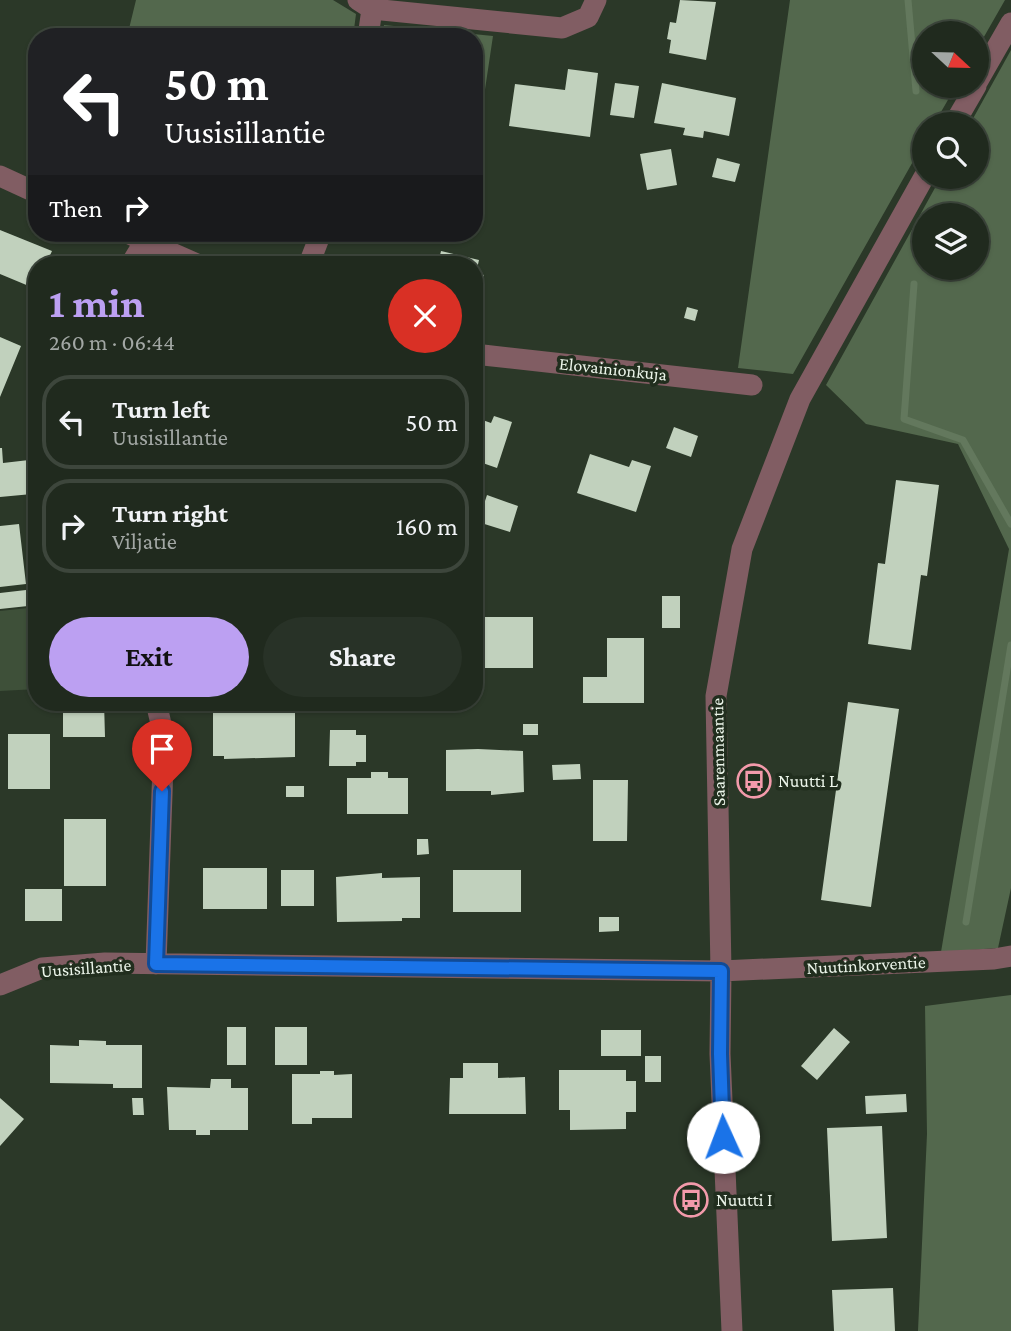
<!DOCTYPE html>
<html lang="en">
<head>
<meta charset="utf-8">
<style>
	body { margin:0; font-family:"Crimson Pro",serif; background:#283227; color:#f1f3f6; height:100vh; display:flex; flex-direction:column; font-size:26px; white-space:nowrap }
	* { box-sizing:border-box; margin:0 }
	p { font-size:23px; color:#a2a7a4 }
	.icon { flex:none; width:38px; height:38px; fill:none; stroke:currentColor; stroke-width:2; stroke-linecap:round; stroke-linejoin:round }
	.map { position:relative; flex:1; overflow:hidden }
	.drawer { position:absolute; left:28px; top:256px; width:455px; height:455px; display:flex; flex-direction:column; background:#202a1e; border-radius:28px; box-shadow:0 2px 5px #0004,0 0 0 2px #3d463c }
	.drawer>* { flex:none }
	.hud { position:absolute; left:28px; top:28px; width:455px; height:214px; border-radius:28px; box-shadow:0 2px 5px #0004,0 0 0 2px #3d463c; background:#202124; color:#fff; overflow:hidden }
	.needle { width:46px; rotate:112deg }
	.buttons { position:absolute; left:912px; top:21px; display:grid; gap:14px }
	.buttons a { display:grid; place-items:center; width:77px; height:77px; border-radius:50%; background:#202a1e; box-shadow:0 2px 5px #0004,0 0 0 2px #3d463c; font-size:35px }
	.pin { position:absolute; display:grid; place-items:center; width:60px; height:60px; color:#fff; margin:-72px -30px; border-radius:50% 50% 50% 0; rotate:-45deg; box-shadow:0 0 7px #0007 }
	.pin .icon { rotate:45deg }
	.me { position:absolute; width:77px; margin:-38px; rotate:358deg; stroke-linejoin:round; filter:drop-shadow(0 0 5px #0008) }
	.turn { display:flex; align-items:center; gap:24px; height:147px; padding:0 21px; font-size:32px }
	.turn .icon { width:91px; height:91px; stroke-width:2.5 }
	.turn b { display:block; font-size:49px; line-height:60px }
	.then { display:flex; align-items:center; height:66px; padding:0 21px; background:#0003; gap:14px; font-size:26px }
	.round { display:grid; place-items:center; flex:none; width:74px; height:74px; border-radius:37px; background:#283227 }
	.summary { display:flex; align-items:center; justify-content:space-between; height:119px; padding:0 21px }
	h1 { font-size:42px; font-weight:700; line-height:52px; color:#bca0f2 }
	.cta { display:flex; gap:14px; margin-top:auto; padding:14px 21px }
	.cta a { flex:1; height:80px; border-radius:42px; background:#bca0f2; color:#111; font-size:28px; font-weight:700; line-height:80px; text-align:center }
	.cta a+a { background:#283227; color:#f1f3f6 }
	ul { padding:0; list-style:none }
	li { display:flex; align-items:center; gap:21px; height:94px; margin:0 14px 10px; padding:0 7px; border:4px solid #3d463c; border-radius:28px }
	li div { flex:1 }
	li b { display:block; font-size:26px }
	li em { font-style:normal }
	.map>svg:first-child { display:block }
</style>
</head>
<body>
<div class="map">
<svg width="1011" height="1331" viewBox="0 0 1011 1331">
	<rect width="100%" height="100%" fill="#2b3828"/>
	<path fill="#3e5039" d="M 37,607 L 37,689 L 0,691 L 0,611 Z"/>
	<path fill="#53684d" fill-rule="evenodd" d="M 136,0 L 333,0 L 356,14 L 353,37 L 127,37 Z
		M 790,0 L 1005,0 L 977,49 L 976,33 L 924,33 L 924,86 L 956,86 L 934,124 L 924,124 L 924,142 L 793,374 L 738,368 Z
		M 384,25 L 493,36 L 474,163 L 474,37 L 382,37 Z
		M 1011,50 L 1011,888 L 998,948 L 941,952 L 1009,549 L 958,444 L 866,424 L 826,385 L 941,177 L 976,177 L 976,124 L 970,124 ZM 924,215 L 976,215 L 976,268 L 924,268 Z
		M 1011,995 L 1011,1331 L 918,1331 L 927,1134 L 925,1006 Z"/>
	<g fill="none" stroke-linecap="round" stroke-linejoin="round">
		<path stroke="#63785d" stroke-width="7" d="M 908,0 L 916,91
			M 914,284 L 904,419 L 963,440 L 1011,524
			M 966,922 L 1011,645"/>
	</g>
	<path fill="#c1d1bd" d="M 680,0 L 716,2 L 706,60 L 669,53 L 671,40 L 667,39 L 670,22 L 676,23 Z
		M 568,69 L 598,73 L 590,137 L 509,126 L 515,84 L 565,90 Z
		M 615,83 L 639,86 L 634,118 L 610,115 Z
		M 662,83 L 736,98 L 729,136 L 704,131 L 703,138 L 683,135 L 685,128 L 654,123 Z
		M 671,149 L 677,185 L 647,190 L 640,154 Z
		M 717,158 L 740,164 L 735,182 L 712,177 Z
		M 0,230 L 52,251 L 46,264 L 37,264 L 36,289 L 0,274 Z
		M 441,251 L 479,260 L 476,273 L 484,275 L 480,295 L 474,293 L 474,264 L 438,264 Z
		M 687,307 L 698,310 L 695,321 L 684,318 Z
		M 0,337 L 21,346 L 0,397 Z
		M 494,416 L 512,422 L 497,468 L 474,460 L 474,417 L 491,423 Z
		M 674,427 L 698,436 L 691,457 L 666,448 Z
		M 0,448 L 2,448 L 3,463 L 29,460 L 32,494 L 0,497 Z
		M 590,454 L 629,467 L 632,460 L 651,466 L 636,512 L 577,493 Z
		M 896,480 L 939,485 L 927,576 L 921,575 L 911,650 L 868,644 L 878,563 L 885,564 Z
		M 487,495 L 518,506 L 510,532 L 478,522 Z
		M 19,524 L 26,584 L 0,587 L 0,526 Z
		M 26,590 L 28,606 L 0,609 L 0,593 Z
		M 662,596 L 680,596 L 680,628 L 662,628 Z
		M 474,617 L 533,617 L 533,668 L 479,668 L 479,664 L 474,664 Z
		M 607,638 L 644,638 L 644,703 L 583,703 L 583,677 L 607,677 Z
		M 63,702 L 104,702 L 105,737 L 63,737 Z
		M 848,702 L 899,709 L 871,907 L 821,900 Z
		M 242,706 L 282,706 L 282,711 L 295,711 L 295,757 L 224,759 L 224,756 L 213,756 L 213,713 L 242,713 Z
		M 523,724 L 538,724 L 538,735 L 523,735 Z
		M 330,730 L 356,730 L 356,735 L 366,735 L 366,762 L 356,762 L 356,766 L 329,766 Z
		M 8,734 L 50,734 L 50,789 L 8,789 Z
		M 478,749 L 523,751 L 524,792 L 491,795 L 491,791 L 446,791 L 446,750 Z
		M 580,764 L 581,779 L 553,780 L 552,765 Z
		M 371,772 L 388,772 L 388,778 L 408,778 L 408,814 L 347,814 L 347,778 L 371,778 Z
		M 593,780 L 628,780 L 627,841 L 593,841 Z
		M 286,786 L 304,786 L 304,797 L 286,797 Z
		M 64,819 L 106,819 L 106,886 L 64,886 Z
		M 417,839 L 428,839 L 429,854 L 417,855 Z
		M 203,868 L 267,868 L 267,909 L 203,909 Z
		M 281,870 L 314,870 L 314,906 L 281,906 Z
		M 453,870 L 521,870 L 521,912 L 453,912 Z
		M 382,873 L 382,878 L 420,877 L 420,918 L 402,918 L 402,921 L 337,922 L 336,877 Z
		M 25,889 L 62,889 L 62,921 L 25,921 Z
		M 599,917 L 619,917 L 619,931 L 599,932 Z
		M 227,1027 L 246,1027 L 246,1065 L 227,1065 Z
		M 275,1027 L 307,1027 L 307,1065 L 275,1065 Z
		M 834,1028 L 850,1042 L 817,1080 L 801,1066 Z
		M 601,1030 L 641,1030 L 641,1056 L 601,1056 Z
		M 79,1040 L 106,1041 L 106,1045 L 142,1045 L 142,1088 L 113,1088 L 113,1084 L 50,1083 L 50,1045 L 79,1046 Z
		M 645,1056 L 661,1056 L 661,1082 L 645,1082 Z
		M 463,1063 L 498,1063 L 498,1078 L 525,1077 L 526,1114 L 449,1114 L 450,1078 L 463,1078 Z
		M 559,1070 L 626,1070 L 626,1081 L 636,1081 L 636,1112 L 626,1112 L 626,1129 L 570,1130 L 570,1110 L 559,1110 Z
		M 320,1071 L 334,1071 L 334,1075 L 352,1074 L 352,1118 L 312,1118 L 312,1124 L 292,1124 L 292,1074 L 320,1074 Z
		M 211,1079 L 231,1079 L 231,1088 L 248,1088 L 248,1130 L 210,1130 L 210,1135 L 196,1135 L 196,1130 L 169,1130 L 167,1087 L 210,1088 Z
		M 906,1094 L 907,1112 L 866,1114 L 865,1096 Z
		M 0,1098 L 24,1119 L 0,1146 Z
		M 132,1098 L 143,1098 L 144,1115 L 133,1115 Z
		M 882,1126 L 887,1238 L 832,1241 L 827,1128 Z
		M 893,1288 L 895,1331 L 834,1331 L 832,1290 Z"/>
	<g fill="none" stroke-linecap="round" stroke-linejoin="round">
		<path stroke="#815d63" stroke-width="21" d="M 358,0 L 372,9 L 368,37
			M 372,9 L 562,28 L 588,17 L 596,0
			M 976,84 L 1011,23
			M 954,124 L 976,86
			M 0,176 L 37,193
			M 127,233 L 197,264
			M 131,264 L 145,241
			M 309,264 L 321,233
			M 474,354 L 752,385
			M 156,964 L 164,737 L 156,702
			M 0,985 L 42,968 L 105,963 L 721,971 L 994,959 L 1011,956
			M 732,1331 L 720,1054 L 721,971 L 716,696 L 742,549 L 800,399 L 924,177"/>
	</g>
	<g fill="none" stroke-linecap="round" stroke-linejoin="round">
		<defs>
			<path id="route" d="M 162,791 L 156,964 L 721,971 L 720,1054 L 723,1137"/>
		</defs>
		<use href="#route" stroke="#114b97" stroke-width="18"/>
		<use href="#route" stroke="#1a73e8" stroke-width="12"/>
	</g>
	<defs>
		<symbol id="bus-ring" viewBox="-11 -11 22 22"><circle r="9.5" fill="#212e1e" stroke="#f39aab" stroke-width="1.5"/><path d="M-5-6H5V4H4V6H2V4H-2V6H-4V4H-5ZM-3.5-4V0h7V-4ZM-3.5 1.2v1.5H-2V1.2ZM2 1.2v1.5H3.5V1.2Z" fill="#f39aab"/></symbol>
	</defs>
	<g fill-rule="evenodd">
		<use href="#bus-ring" x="735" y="762" width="38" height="38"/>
		<use href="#bus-ring" x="672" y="1181" width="38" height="38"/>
	</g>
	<g text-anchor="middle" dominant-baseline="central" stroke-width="7" stroke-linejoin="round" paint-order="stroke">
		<g font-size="18" fill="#ebf4e9" stroke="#212e1e">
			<text transform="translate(613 369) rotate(6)">Elovainionkuja</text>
			<text transform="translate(718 752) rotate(-91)">Saarenmaantie</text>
			<text transform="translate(866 965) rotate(-3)">Nuutinkorventie</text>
			<text transform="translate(86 968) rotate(-4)">Uusisillantie</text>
		</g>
		<g font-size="18" fill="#ebf4e9" stroke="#212e1e" text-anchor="start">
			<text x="778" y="781">Nuutti L</text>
			<text x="716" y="1200">Nuutti I</text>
		</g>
	</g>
</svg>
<div class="buttons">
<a><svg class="needle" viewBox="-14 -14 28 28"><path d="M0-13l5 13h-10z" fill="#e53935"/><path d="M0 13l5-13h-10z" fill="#a2a7a4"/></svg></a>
<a><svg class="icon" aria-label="search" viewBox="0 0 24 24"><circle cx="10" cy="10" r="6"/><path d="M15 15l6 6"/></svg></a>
<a><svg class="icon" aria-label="layers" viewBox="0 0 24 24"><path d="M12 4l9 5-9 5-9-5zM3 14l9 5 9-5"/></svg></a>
</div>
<div class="pin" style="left:162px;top:791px;background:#d93025"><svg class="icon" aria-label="arrive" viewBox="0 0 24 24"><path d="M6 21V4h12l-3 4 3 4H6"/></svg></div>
<svg class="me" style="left:723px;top:1137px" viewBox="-20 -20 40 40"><circle r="19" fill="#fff"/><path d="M0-13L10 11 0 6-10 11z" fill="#1a73e8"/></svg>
<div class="hud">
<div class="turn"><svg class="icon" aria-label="left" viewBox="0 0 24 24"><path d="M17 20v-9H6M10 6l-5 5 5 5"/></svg><div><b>50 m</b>Uusisillantie</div></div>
<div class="then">Then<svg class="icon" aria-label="right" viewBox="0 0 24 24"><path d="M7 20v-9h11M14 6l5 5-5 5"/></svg></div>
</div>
<section class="drawer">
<div class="summary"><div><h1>1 min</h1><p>260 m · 06:44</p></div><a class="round" style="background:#d93025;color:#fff"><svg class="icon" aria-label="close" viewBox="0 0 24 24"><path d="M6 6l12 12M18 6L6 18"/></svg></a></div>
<ul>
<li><svg class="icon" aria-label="left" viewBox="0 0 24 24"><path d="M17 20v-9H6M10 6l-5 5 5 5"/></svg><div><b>Turn left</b><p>Uusisillantie</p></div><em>50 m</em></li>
<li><svg class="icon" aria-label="right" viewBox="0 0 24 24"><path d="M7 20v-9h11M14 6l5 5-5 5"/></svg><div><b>Turn right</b><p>Viljatie</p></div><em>160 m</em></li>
</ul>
<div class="cta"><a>Exit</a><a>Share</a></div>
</section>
</div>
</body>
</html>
